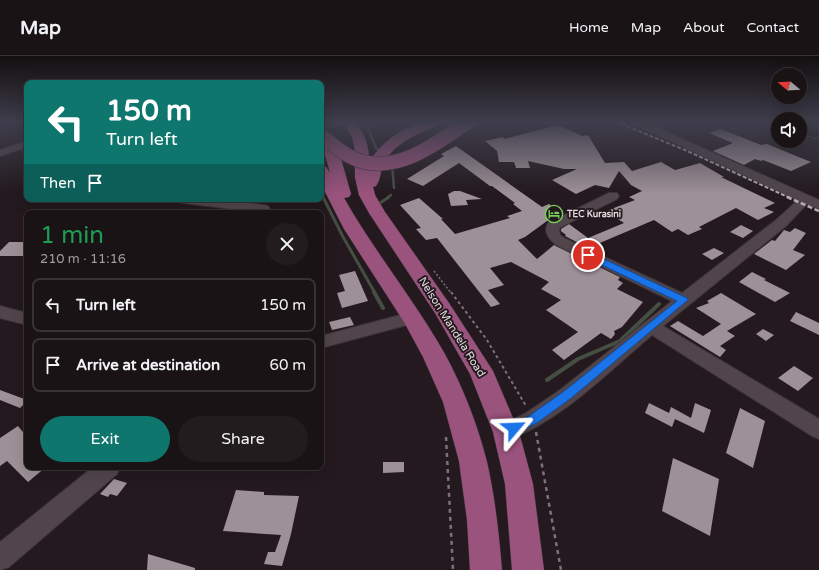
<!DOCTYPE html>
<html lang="en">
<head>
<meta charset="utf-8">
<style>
	body { margin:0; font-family:"Varela Round",sans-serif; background:#231c1f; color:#f1f3f6; height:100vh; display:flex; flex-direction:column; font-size:15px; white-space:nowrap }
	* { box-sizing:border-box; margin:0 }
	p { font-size:13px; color:#9f9ea1 }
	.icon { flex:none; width:22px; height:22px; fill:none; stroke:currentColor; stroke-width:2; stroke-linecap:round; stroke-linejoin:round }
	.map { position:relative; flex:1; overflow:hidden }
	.details { position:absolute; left:24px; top:154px; width:300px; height:260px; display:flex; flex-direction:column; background:#1a1316; border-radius:8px; box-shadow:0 4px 16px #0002,0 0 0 1px #383235 }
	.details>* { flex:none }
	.top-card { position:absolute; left:24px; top:24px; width:300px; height:122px; border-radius:8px; box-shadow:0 4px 16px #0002,0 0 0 1px #383235; background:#0f766e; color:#fff; overflow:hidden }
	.needle { width:26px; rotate:288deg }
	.fabs { position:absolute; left:771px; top:12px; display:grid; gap:8px }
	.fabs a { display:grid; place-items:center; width:36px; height:36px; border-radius:50%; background:#1a1316; box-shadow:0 4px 16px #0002,0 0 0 1px #383235; font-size:20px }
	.pin { position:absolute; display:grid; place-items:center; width:34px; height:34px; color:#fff; margin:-17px; border:2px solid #fff; border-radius:50%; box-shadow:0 1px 4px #0007 }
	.me { position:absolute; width:44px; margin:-22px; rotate:64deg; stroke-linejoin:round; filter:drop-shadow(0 0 3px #0008) }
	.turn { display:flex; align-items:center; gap:14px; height:84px; padding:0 16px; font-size:18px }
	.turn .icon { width:52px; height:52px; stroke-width:2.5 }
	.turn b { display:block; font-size:28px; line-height:34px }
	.then { display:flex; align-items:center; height:38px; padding:0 16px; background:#0003; gap:8px; font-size:15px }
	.round { display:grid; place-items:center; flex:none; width:42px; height:42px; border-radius:21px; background:#231c1f }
	.summary { display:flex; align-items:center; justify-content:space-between; height:68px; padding:0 16px }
	h1 { font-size:24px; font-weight:600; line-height:30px; color:#1e9e55 }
	.button { display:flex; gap:8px; margin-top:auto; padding:8px 16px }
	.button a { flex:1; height:46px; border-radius:24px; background:#0f766e; color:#fff; font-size:16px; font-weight:600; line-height:46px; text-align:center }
	.button a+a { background:#231c1f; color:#f1f3f6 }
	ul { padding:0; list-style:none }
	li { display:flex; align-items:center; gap:12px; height:54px; margin:0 8px 6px; padding:0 8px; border:2px solid #383235; border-radius:8px }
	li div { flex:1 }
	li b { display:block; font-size:15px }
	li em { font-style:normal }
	header { display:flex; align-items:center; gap:24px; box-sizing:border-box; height:56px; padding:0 20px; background:#1a1316; border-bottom:1px solid #383235 }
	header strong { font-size:19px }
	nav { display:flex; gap:22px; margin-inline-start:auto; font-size:14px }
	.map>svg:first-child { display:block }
</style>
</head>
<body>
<header>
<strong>Map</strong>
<nav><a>Home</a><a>Map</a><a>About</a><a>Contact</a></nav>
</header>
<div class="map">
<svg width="819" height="514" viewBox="0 0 819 514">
	<rect width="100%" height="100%" fill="#23191e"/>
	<path fill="#021200" stroke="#454e43" d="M 800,66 L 819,66 L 819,83 L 800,78 Z"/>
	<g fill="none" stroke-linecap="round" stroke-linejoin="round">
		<path stroke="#454e43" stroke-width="2.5" d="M 366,66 L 376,92 L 382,96
			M 321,72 L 347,67
			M 392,109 L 394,132
			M 321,136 L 324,142
			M 387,142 L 391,139"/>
		<path stroke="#454e43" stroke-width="3" d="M 323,141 L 342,179 L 375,237
			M 380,147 L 389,141"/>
		<path stroke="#454e43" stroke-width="4" d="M 374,236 L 383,252
			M 547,324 L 578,303 L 620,285 L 659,248"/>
	</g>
	<path fill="#9e9097" d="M 558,69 L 582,80 L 588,79 L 605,107 L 624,106 L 632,115 L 661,106 L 675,114 L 700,107 L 724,121 L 721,121 L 775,147 L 764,152 L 774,156 L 758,164 L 736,152 L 699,171 L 702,173 L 688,179 L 678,173 L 672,176 L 654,164 L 588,192 L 565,180 L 566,179 L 561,175 L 561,173 L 569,168 L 588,182 L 624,167 L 606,155 L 635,144 L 629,141 L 642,135 L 631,129 L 619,115 L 609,132 L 595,129 L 576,138 L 552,124 L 577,113 L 564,113 L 528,105 L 530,112 L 516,112 L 514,106 L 499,106 L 497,95 L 485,85 L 503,81 L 504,83 Z
		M 721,73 L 761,89 L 767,88 L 811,106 L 791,115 L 763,104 L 761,105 L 755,103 L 744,109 L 713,95 L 733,87 L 709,77 Z
		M 456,90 L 542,151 L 549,148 L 558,155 L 553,157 L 558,160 L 547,165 L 525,181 L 518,184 L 537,203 L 554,189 L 620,221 L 618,224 L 623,227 L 617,233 L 643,246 L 622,271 L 614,275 L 615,278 L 611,283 L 601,277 L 564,304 L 552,294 L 578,276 L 546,254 L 561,244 L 541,233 L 549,226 L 511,206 L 490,212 L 504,229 L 488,234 L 500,248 L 491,251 L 437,182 L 426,184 L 416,173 L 421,172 L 400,149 L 419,142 L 443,163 L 441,163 L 455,178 L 510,162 L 507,160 L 522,155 L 513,148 L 515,147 L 492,130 L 490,130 L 459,107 L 423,130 L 407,123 L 444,100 L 441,98 Z
		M 454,135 L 460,135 L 482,143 L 466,144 L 468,149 L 451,150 L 448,138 Z
		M 741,169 L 753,175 L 743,182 L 730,176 Z
		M 795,172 L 806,177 L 793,194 L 805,199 L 786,214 L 754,198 L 772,184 L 775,185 L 784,174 L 790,176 Z
		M 9,186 L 27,186 L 27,200 L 0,200 L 0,195 Z
		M 714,192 L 724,197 L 712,204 L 702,198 Z
		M 355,215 L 368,245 L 342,252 L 337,237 L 345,235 L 339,219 Z
		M 752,216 L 766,223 L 764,224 L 790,237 L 775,246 L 739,226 Z
		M 721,237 L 756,258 L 727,275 L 735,280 L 720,290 L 726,294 L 720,301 L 670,270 L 678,265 L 703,280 L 721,268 L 696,252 L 709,247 L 707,245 Z
		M 796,256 L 819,267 L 819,279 L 790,265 Z
		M 350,261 L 354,269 L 332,274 L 329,266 Z
		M 763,273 L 774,279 L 766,285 L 756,278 Z
		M 794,310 L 813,322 L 798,335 L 778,322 Z
		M 0,334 L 27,344 L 27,345 L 20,352 L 0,344 Z
		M 649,347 L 669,357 L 671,351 L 691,362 L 695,347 L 711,354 L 704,377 L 675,363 L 672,371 L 645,357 Z
		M 740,352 L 765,365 L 753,412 L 726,397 Z
		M 18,370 L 27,381 L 27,411 L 46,411 L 28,426 L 7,405 L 0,410 L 0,382 Z
		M 673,402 L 719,423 L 710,480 L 662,455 Z
		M 383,406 L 404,406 L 404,416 L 383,417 Z
		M 114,423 L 127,427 L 117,440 L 110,438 L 108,441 L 100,438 Z
		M 236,434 L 264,436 L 264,439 L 299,440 L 291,478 L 282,510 L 264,508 L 268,496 L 275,496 L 281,479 L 223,475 Z
		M 148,498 L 195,512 L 195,514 L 147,514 Z"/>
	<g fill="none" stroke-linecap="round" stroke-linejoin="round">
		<defs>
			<path id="minor" d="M 632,66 L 644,66 L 819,144 L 819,153 L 807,148 L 786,170 L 663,270 L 819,363 L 819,383 L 812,380 L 652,279 C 607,317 562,364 506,385 L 499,382 L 496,376 L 499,370 L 526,357 L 560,334 L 672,245 L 556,189 C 549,183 543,176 548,167 L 609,137 L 617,137 L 619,140 L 617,143 L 559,172 L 560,179 L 566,183 L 682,237 L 776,164 L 797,145 L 797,144 L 634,68 Z
				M 27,85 L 27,91 L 0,100 L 0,94 Z
				M 177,143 L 213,143 L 264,149 L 268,150 L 270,153 L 268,156 L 264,157 L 183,147 L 179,146 Z
				M 0,250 L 27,257 L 27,269 L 0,262 Z
				M 412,256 L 418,258 L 420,262 L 418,266 L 321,292 L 321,280 Z
				M 93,411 L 120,411 L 117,418 L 9,511 L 0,514 L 0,486 Z"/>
			<path id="major" d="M 343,66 L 355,66 C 366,81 369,89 369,108 C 378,88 402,72 423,66 C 428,65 436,66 441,66 L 439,69 C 420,76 394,87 384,107 C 380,114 381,124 376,130 L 373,131 L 375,139 L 385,156 L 449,247 L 493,315 L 519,376 L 533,428 L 544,514 L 512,514 L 505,428 L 493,376 L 470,318 L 435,257 L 369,157 L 359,139 L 355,121 L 355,94 L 352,81 Z
				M 321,74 L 326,75 L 339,96 L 351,138 L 349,141 L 344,142 C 374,195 412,241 442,293 C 461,326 478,369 487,406 C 495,441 499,478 502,514 L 470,514 L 467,464 L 459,405 L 443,346 L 423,301 L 404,266 L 344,173 L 321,128 L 321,110 L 326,111 L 330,117 C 327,102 321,90 321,74 Z"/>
		</defs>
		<use href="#minor" stroke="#3b3437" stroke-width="2"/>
		<use href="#major" stroke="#3b3437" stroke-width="1"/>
		<path stroke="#7c7378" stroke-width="1.5" stroke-dasharray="2 2" stroke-linecap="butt" d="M 434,215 L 451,237"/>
		<path stroke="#7c7378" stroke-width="2" stroke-dasharray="3 3" stroke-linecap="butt" d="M 451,236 L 487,284 L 526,350"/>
		<path stroke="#7c7378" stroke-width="2.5" stroke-dasharray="4 4" stroke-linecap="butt" d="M 536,376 L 561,514
			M 446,381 L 453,514"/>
		<use href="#minor" fill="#51454b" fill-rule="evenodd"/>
		<use href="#major" fill="#9a537d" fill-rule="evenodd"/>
		<path stroke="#b2aaae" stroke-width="2" stroke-dasharray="4 2" stroke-linecap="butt" d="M 616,66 L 685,94 L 790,142"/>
		<path stroke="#b2aaae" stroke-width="2.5" stroke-dasharray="5 2.5" stroke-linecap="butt" d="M 787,141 L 819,155"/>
		<defs>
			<path id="major-bridge" d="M 322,80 C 334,90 348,102 364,106 C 402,115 438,86 468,66"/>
		</defs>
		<use href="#major-bridge" stroke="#3b3437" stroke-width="15" stroke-linecap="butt"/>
		<use href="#major-bridge" stroke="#9a537d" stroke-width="14"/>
	</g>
	<linearGradient id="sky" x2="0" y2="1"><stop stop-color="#130e10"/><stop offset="0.48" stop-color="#3f3e4c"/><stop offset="1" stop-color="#3f3e4c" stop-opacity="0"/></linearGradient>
	<rect width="819" height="138" fill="url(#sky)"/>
	<path fill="#1a73e8" stroke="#114b97" d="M 585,197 L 591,197 L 687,242 L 688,244 L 570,343 L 537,367 L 514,378 L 510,376 L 508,372 L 510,369 L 529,360 L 563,336 L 677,245 L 585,201 Z"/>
	<defs>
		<symbol id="hotel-ring" viewBox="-11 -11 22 22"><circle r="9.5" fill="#23191e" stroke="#78d158" stroke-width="1.5"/><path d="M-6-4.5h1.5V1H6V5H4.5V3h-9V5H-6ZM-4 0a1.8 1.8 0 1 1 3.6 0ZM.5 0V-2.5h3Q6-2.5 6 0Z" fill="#78d158"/></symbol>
	</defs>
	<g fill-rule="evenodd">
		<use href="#hotel-ring" x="544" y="148" width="20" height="20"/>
	</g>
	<g text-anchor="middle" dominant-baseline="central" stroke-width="4" stroke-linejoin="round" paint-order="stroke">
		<g font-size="9" font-weight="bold" fill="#e2dbde" stroke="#23191e" text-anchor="start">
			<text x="567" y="158">TEC Kurasini</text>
		</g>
		<g font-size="11" fill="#e2dbde" stroke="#23191e">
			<text transform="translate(452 271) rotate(58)">Nelson Mandela Road</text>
		</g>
	</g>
</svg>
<div class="fabs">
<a><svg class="needle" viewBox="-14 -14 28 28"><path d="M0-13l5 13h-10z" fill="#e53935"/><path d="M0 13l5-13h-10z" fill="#9f9ea1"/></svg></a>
<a><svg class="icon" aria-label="sound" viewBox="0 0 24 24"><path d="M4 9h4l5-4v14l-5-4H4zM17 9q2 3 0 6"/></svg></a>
</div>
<div class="pin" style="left:588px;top:199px;background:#d93025"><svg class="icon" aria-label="arrive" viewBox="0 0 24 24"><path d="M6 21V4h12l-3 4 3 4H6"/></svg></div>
<svg class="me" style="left:514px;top:372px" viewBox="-20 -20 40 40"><path d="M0-17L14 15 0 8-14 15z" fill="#1a73e8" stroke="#fff" stroke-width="4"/></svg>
<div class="top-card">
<div class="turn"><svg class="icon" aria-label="left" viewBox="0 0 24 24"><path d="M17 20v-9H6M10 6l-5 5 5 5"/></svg><div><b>150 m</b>Turn left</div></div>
<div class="then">Then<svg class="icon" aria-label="arrive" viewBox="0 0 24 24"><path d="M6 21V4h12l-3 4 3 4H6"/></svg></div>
</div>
<section class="details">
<div class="summary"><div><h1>1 min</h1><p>210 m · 11:16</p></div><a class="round"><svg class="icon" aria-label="close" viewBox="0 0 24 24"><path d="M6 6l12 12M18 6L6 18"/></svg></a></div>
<ul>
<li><svg class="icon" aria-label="left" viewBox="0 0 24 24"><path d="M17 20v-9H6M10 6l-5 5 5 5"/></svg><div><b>Turn left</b></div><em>150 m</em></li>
<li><svg class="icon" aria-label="arrive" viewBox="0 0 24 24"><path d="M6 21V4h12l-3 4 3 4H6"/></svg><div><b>Arrive at destination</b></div><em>60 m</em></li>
</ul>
<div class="button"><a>Exit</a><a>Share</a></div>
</section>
</div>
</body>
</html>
